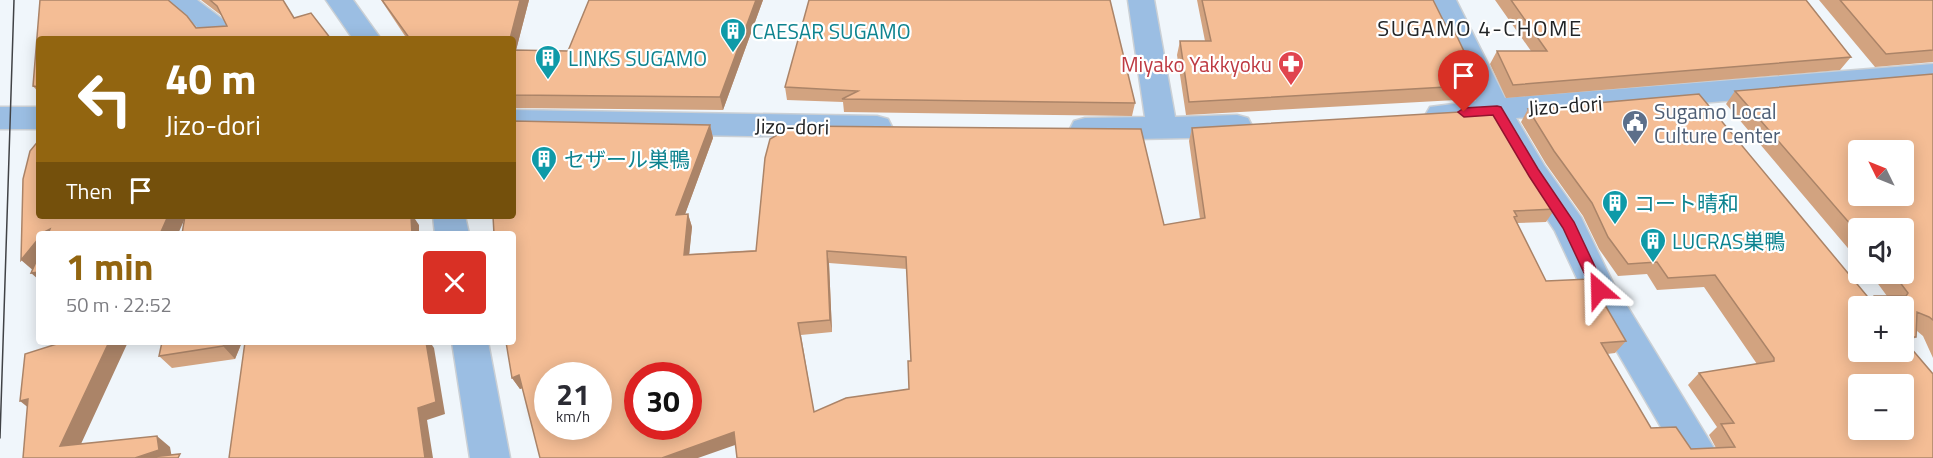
<!DOCTYPE html>
<html lang="en">
<head>
<meta charset="utf-8">
<style>
	body { margin:0; font-family:"Titillium Web","Noto Sans JP",sans-serif; background:#f2f2f3; color:#2b2b33; height:100vh; display:flex; flex-direction:column; font-size:22px; white-space:nowrap }
	* { box-sizing:border-box; margin:0 }
	p { font-size:20px; color:#7c7c81 }
	.icon { flex:none; width:33px; height:33px; fill:none; stroke:currentColor; stroke-width:2; stroke-linecap:round; stroke-linejoin:round }
	.map { position:relative; flex:1; overflow:hidden }
	.panel { position:absolute; left:36px; top:231px; width:480px; height:114px; display:flex; flex-direction:column; background:#fff; border-radius:6px; box-shadow:0 3px 15px #0003 }
	.panel>* { flex:none }
	.guide { position:absolute; left:36px; top:36px; width:480px; height:183px; border-radius:6px; box-shadow:0 3px 15px #0003; background:#926510; color:#fff; overflow:hidden }
	.needle { width:39px; rotate:313deg }
	.tools { position:absolute; left:1848px; top:140px; display:grid; gap:12px }
	.tools a { display:grid; place-items:center; width:66px; height:66px; border-radius:6px; background:#fff; box-shadow:0 3px 15px #0003; font-size:30px }
	.speed { position:absolute; left:534px; top:362px; display:flex; gap:12px; font-size:30px; font-weight:700; text-align:center }
	.speed>* { display:grid; place-content:center; width:78px; height:78px; border-radius:50%; background:#fff; box-shadow:0 3px 15px #0003; line-height:1 }
	.speed small { font-size:15px; font-weight:400 }
	.speed .limit { border:9px solid #d22; background:#fff; color:#111 }
	.pin { position:absolute; display:grid; place-items:center; width:51px; height:51px; color:#fff; margin:-62px -26px; border-radius:50% 50% 50% 0; rotate:-45deg; box-shadow:0 0 6px #0007 }
	.pin .icon { rotate:45deg }
	.me { position:absolute; width:66px; margin:-33px; rotate:335deg; stroke-linejoin:round; filter:drop-shadow(0 0 4px #0008) }
	.turn { display:flex; align-items:center; gap:21px; height:126px; padding:0 30px; font-size:27px }
	.turn .icon { width:78px; height:78px; stroke-width:2.5 }
	.turn b { display:block; font-size:42px; line-height:51px }
	.then { display:flex; align-items:center; height:57px; padding:0 30px; background:#0003; gap:12px; font-size:22px }
	.round { display:grid; place-items:center; flex:none; width:63px; height:63px; border-radius:6px; background:#f2f2f3 }
	.head { display:flex; align-items:center; justify-content:space-between; height:102px; padding:0 30px }
	h1 { font-size:36px; font-weight:700; line-height:45px; color:#926510 }
	.map>svg:first-child { display:block }
</style>
</head>
<body>
<div class="map">
<svg width="1933" height="458" viewBox="0 0 1933 458">
	<rect width="100%" height="100%" fill="#f0f6fb"/>
	<g fill="none" stroke-linecap="round" stroke-linejoin="round">
		<defs>
			<path id="minor" d="M 167,0 L 197,0 L 225,21 L 234,39 L 206,39 C 199,22 177,16 167,0 Z
				M 1128,0 L 1154,0 L 1175,117 L 1237,115 L 1248,118 L 1252,126 L 1248,134 L 1237,137 L 1085,140 L 1074,137 L 1070,129 L 1074,121 L 1085,118 L 1145,117 Z
				M 1430,0 L 1456,0 L 1505,98 L 1933,64 L 1933,84 L 1516,118 L 1544,165 L 1581,217 L 1613,283 L 1720,458 L 1679,458 L 1587,300 L 1555,231 L 1522,181 L 1488,121 L 1441,124 L 1430,121 L 1426,114 L 1430,107 L 1476,101 Z
				M 513,110 L 877,116 L 888,119 L 892,127 L 888,135 L 877,138 L 513,132 Z"/>
			<path id="tertiary" d="M 326,0 L 353,0 L 381,39 L 353,39 Z
				M 0,107 L 39,107 L 39,129 L 0,129 Z
				M 433,216 L 465,216 L 469,234 L 435,234 Z
				M 452,342 L 488,342 L 510,458 L 470,458 Z"/>
		</defs>
		<use href="#minor" stroke="#cbd0d5" stroke-width="3"/>
		<use href="#tertiary" stroke="#cbd0d5" stroke-width="3"/>
		<use href="#minor" fill="#9bbee3" fill-rule="evenodd"/>
		<use href="#tertiary" fill="#9bbee3" fill-rule="evenodd"/>
		<path stroke="#404245" stroke-width="1.5" d="M 0,438 L 14,0"/>
	</g>
	<path fill="#d2a380" fill-rule="evenodd" d="M 40,0 L 168,0 L 187,16 L 196,28 L 227,26 L 222,16 L 201,0 L 283,0 L 294,18 L 311,13 L 331,39 L 39,39 L 39,93 L 33,86 Z
		M 381,0 L 529,0 L 516,50 L 568,51 L 589,0 L 763,0 L 723,110 L 513,108 L 513,39 L 407,39 Z
		M 1197,0 L 1433,0 L 1446,26 L 1480,85 L 1474,99 L 1186,115 L 1177,55 L 1180,41 L 1205,41 Z
		M 1495,0 L 1806,0 L 1851,57 L 1840,70 L 1506,98 L 1490,64 L 1497,51 L 1531,51 Z
		M 1819,0 L 1933,0 L 1933,62 L 1875,67 Z
		M 1933,74 L 1933,358 L 1923,336 L 1917,331 L 1916,337 L 1907,344 L 1933,458 L 736,444 L 522,388 L 520,389 L 512,378 L 710,125 L 713,138 L 685,214 L 688,214 L 692,227 L 689,254 L 1164,225 L 1200,219 L 1189,141 L 1192,128 L 1528,169 L 1555,209 L 1546,222 L 1517,223 L 1546,281 L 1626,341 L 1615,353 L 1607,354 L 1651,428 L 1691,449 L 1716,448 L 1709,435 L 1717,427 L 1688,385 L 1699,373 L 1757,364 L 1704,287 L 1657,290 L 1647,274 L 1618,276 L 1599,249 L 1583,216 L 1546,164 L 1521,122 L 1528,109 L 1870,300 L 1874,296 L 1887,296 L 1870,273 L 1904,273 L 1858,228 L 1858,260 L 1726,104 L 1735,91 ZM 829,263 L 907,269 L 911,361 L 909,389 L 814,412 L 801,335 L 832,332 Z
		M 785,87 L 1135,103 L 1132,116 L 844,112 L 843,102 L 787,100 Z
		M 242,342 L 235,359 L 172,368 L 159,356 Z"/>
	<path fill="#ab8468" d="M 520,0 L 529,0 L 513,62 L 513,39 L 510,39 Z
		M 756,0 L 763,0 L 723,110 L 720,97 Z
		M 710,125 L 713,138 L 680,228 L 676,215 Z
		M 688,214 L 692,227 L 688,267 L 684,255 Z
		M 168,216 L 186,216 L 178,234 L 160,234 Z
		M 407,216 L 413,216 L 419,225 L 419,234 L 412,234 Z
		M 50,229 L 55,234 L 42,234 L 44,232 Z
		M 39,238 L 39,280 L 31,273 L 35,272 L 21,260 Z
		M 827,251 L 829,263 L 832,332 L 830,320 Z
		M 109,342 L 128,342 L 75,457 L 60,446 Z
		M 225,342 L 242,342 L 235,359 L 223,346 Z
		M 426,342 L 430,342 L 434,348 L 445,414 L 427,420 L 433,458 L 425,458 L 418,408 Z
		M 519,375 L 526,387 L 520,389 L 512,378 Z
		M 28,399 L 35,413 L 20,401 Z
		M 734,432 L 738,444 L 698,458 L 662,458 Z
		M 157,436 L 170,447 L 172,458 L 135,458 Z"/>
	<path fill="#f4bd95" stroke="#ab8468" stroke-width="1.5" fill-rule="evenodd" d="M 40,0 L 168,0 L 187,16 L 196,28 L 227,26 L 217,6 L 210,0 L 283,0 L 294,18 L 311,13 L 331,39 L 39,39 L 39,87 L 33,86 Z
		M 382,0 L 520,0 L 510,39 L 410,39 Z
		M 589,0 L 756,0 L 720,97 L 513,95 L 513,50 L 568,51 Z
		M 809,0 L 1110,0 L 1135,103 L 842,99 L 858,91 L 785,87 Z
		M 1202,0 L 1433,0 L 1446,26 L 1452,26 L 1480,85 L 1189,102 L 1180,41 L 1211,41 Z
		M 1511,0 L 1806,0 L 1851,57 L 1513,85 L 1497,51 L 1547,51 Z
		M 1840,0 L 1933,0 L 1933,50 L 1886,54 Z
		M 1933,74 L 1933,320 L 1929,317 L 1917,312 L 1916,337 L 1906,337 L 1904,340 L 1933,374 L 1933,458 L 737,458 L 734,432 L 662,458 L 540,458 L 519,375 L 512,378 L 506,342 L 513,342 L 513,234 L 494,234 L 493,216 L 513,216 L 513,121 L 710,125 L 676,215 L 688,214 L 684,255 L 756,251 L 765,158 L 770,139 L 793,126 L 1141,129 L 1164,225 L 1205,218 L 1192,128 L 1494,110 L 1528,169 L 1555,209 L 1514,211 L 1517,216 L 1514,217 L 1546,281 L 1590,279 L 1626,341 L 1601,343 L 1651,428 L 1676,427 L 1691,449 L 1735,447 L 1721,424 L 1734,423 L 1699,373 L 1774,361 L 1774,358 L 1715,275 L 1668,278 L 1657,262 L 1628,264 L 1608,237 L 1592,203 L 1554,151 L 1528,109 L 1699,94 L 1872,302 L 1874,296 L 1906,296 L 1908,293 L 1893,273 L 1904,273 L 1904,228 L 1858,228 L 1858,233 L 1735,91 ZM 1858,150 L 1904,150 L 1904,195 L 1858,195 ZM 827,251 L 906,257 L 911,361 L 908,361 L 909,389 L 846,398 L 814,412 L 798,323 L 830,320 ZM 1858,306 L 1904,306 L 1904,351 L 1858,351 ZM 548,375 L 598,375 L 598,426 L 548,426 ZM 638,375 L 688,375 L 688,426 L 638,426 ZM 1858,384 L 1904,384 L 1904,429 L 1858,429 Z
		M 39,140 L 39,216 L 168,216 L 160,234 L 48,234 L 50,229 L 44,232 L 42,234 L 39,234 L 39,238 L 21,260 L 23,179 L 30,151 Z
		M 185,216 L 411,216 L 412,234 L 182,234 Z
		M 39,255 L 39,272 L 31,273 Z
		M 63,342 L 109,342 L 60,446 L 157,436 L 159,450 L 135,458 L 23,458 L 28,399 L 20,401 L 25,354 Z
		M 162,342 L 225,342 L 223,346 L 159,356 Z
		M 245,342 L 426,342 L 436,402 L 418,408 L 425,458 L 229,458 Z
		M 180,454 L 178,458 L 142,458 Z"/>
	<path fill="#e11d48" stroke="#92132f" stroke-width="1.5" d="M 1497,106 L 1501,107 L 1538,169 L 1574,222 L 1606,290 L 1604,294 L 1594,294 L 1563,228 L 1529,176 L 1493,115 L 1464,117 L 1458,112 L 1464,108 Z"/>
	<defs>
		<symbol id="building-pin" viewBox="-11 -11 22 30"><path d="M0 17L-7.5 6A9.5 9.5 0 1 1 7.5 6Z" fill="#0f9aa8" stroke="#fff"/><path d="M-4-6H4V6H1V3H-1V6H-4ZM-2.5-4.3h1.7v1.8h-1.7ZM.8-4.3h1.7v1.8H.8ZM-2.5-1h1.7V.8h-1.7ZM.8-1h1.7V.8H.8Z" fill="#fff"/></symbol>
		<symbol id="pharmacy-pin" viewBox="-11 -11 22 30"><path d="M0 17L-7.5 6A9.5 9.5 0 1 1 7.5 6Z" fill="#e0444e" stroke="#fff"/><path d="M-2-6h4v4h4v4h-4v4h-4v-4h-4v-4h4Z" fill="#fff"/></symbol>
		<symbol id="civic-pin" viewBox="-11 -11 22 30"><path d="M0 17L-7.5 6A9.5 9.5 0 1 1 7.5 6Z" fill="#5c6f8a" stroke="#fff"/><path d="M-.6-6.5H3V-4.5H.6V-3L4-1V1h2V6H-6V1h2V-1L-.6-3ZM-1.2 2.5V6h2.4V2.5Z" fill="#fff"/></symbol>
	</defs>
	<g fill-rule="evenodd">
		<use href="#building-pin" x="718" y="16" width="30" height="40"/>
		<use href="#building-pin" x="533" y="43" width="30" height="40"/>
		<use href="#pharmacy-pin" x="1276" y="49" width="30" height="40"/>
		<use href="#civic-pin" x="1620" y="108" width="30" height="40"/>
		<use href="#building-pin" x="529" y="144" width="30" height="40"/>
		<use href="#building-pin" x="1600" y="188" width="30" height="40"/>
		<use href="#building-pin" x="1638" y="226" width="30" height="40"/>
	</g>
	<g text-anchor="middle" dominant-baseline="central" stroke-width="4.5" stroke-linejoin="round" paint-order="stroke">
		<g font-size="21" fill="#0d838f" stroke="#fff" text-anchor="start">
			<text x="752" y="31">CAESAR SUGAMO</text>
			<text x="568" y="58">LINKS SUGAMO</text>
			<text x="564" y="159">セザール巣鴨</text>
			<text x="1634" y="203">コート晴和</text>
			<text x="1672" y="241">LUCRAS巣鴨</text>
		</g>
		<g font-size="21" fill="#be3a42" stroke="#fff" text-anchor="end">
			<text x="1272" y="64">Miyako Yakkyoku</text>
		</g>
		<g font-size="21" fill="#222426" stroke="#fff">
			<text transform="translate(1565 105) rotate(-4)">Jizo-dori</text>
			<text transform="translate(792 126) rotate(1)">Jizo-dori</text>
		</g>
		<g font-size="21" fill="#4e5e75" stroke="#fff" text-anchor="start">
			<text x="1654" y="111">Sugamo Local<tspan x="1654" dy="24">Culture Center</tspan></text>
		</g>
		<g font-size="22" letter-spacing="1.5" fill="#222426" stroke="#fff">
			<text x="1480" y="28">SUGAMO 4-CHOME</text>
		</g>
	</g>
</svg>
<div class="tools">
<a><svg class="needle" viewBox="-14 -14 28 28"><path d="M0-13l5 13h-10z" fill="#e53935"/><path d="M0 13l5-13h-10z" fill="#7c7c81"/></svg></a>
<a><svg class="icon" aria-label="sound" viewBox="0 0 24 24"><path d="M4 9h4l5-4v14l-5-4H4zM17 9q2 3 0 6"/></svg></a>
<a>+</a>
<a>−</a>
</div>
<div class="speed"><div>21<small>km/h</small></div><div class="limit">30</div></div>
<div class="pin" style="left:1464px;top:112px;background:#d93025"><svg class="icon" aria-label="arrive" viewBox="0 0 24 24"><path d="M6 21V4h12l-3 4 3 4H6"/></svg></div>
<svg class="me" style="left:1599px;top:290px" viewBox="-20 -20 40 40"><path d="M0-17L14 15 0 8-14 15z" fill="#e11d48" stroke="#fff" stroke-width="4"/></svg>
<div class="guide">
<div class="turn"><svg class="icon" aria-label="left" viewBox="0 0 24 24"><path d="M17 20v-9H6M10 6l-5 5 5 5"/></svg><div><b>40 m</b>Jizo-dori</div></div>
<div class="then">Then<svg class="icon" aria-label="arrive" viewBox="0 0 24 24"><path d="M6 21V4h12l-3 4 3 4H6"/></svg></div>
</div>
<section class="panel">
<div class="head"><div><h1>1 min</h1><p>50 m · 22:52</p></div><a class="round" style="background:#d93025;color:#fff"><svg class="icon" aria-label="close" viewBox="0 0 24 24"><path d="M6 6l12 12M18 6L6 18"/></svg></a></div>
</section>
</div>
</body>
</html>
